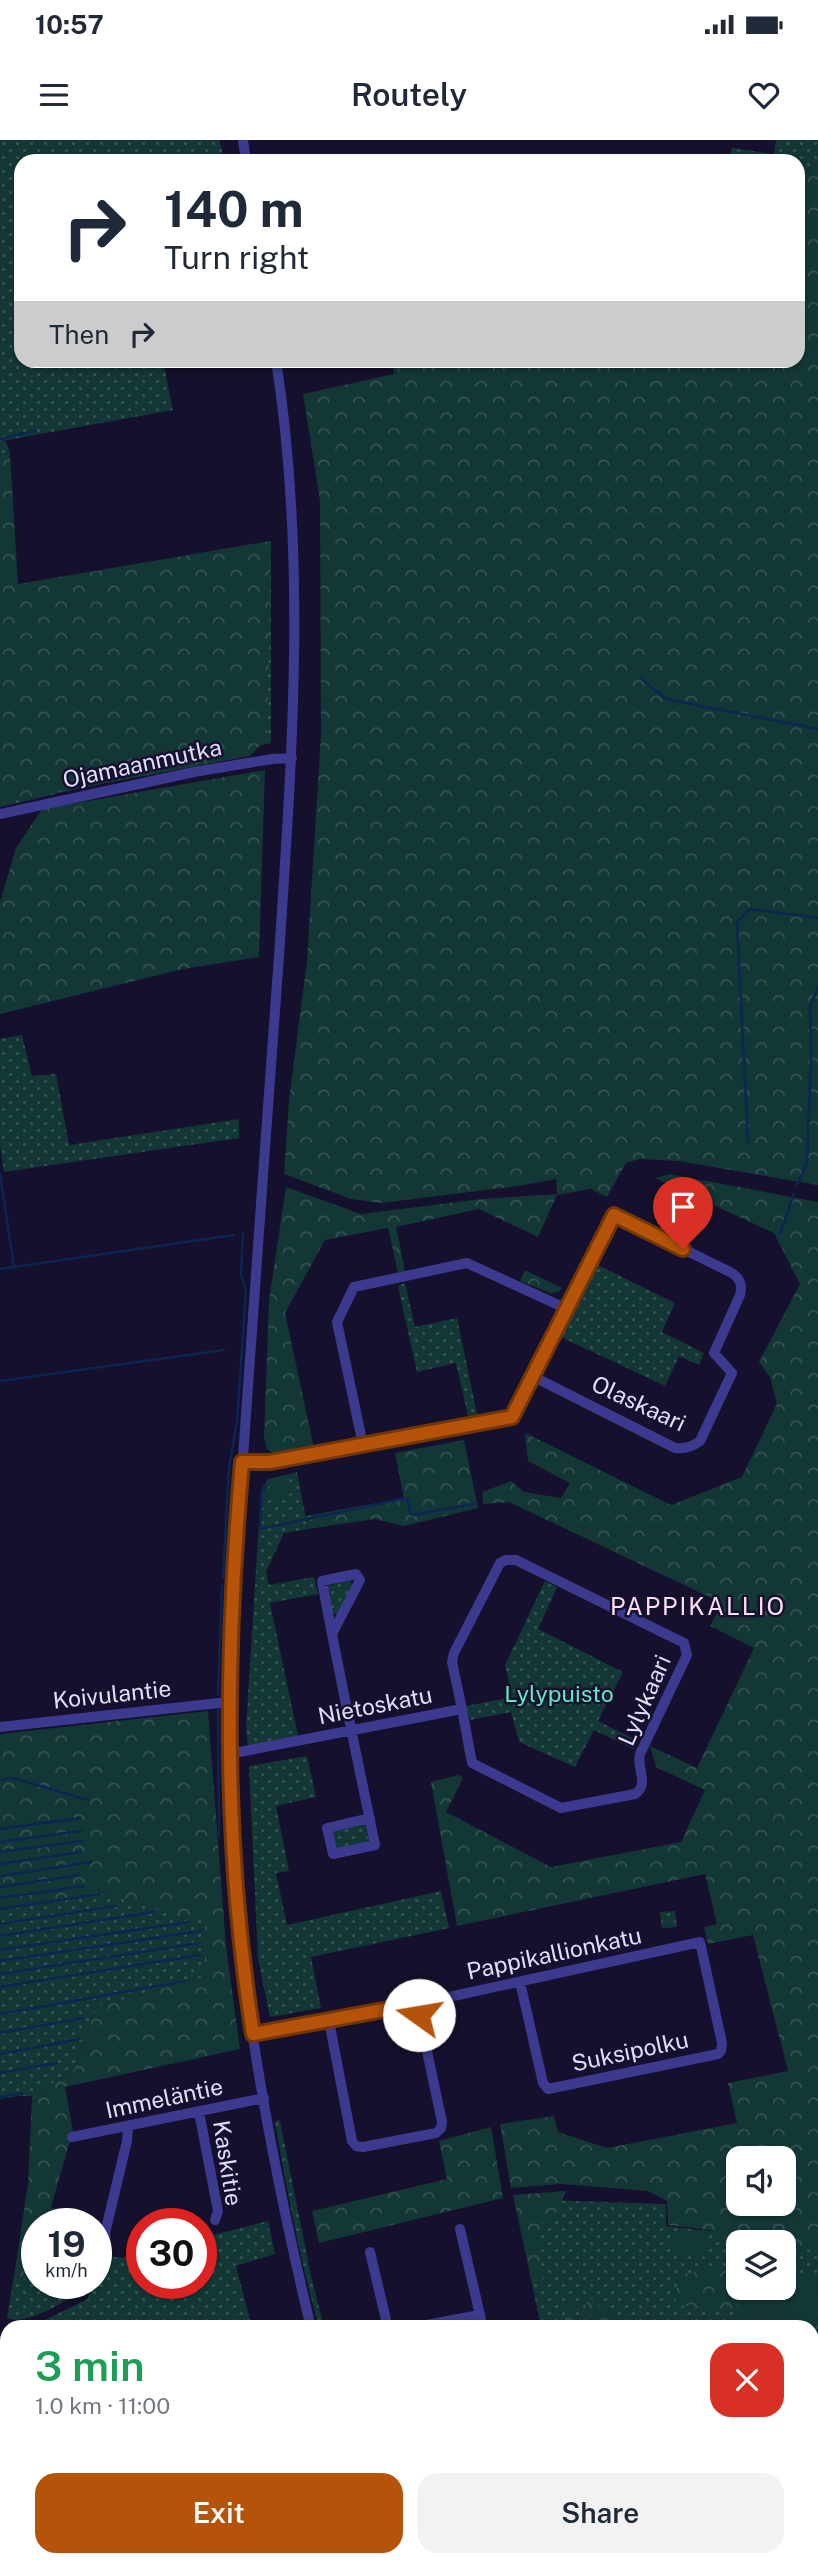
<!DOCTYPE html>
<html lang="en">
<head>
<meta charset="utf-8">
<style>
	body { margin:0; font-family:"Public Sans",sans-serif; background:#f2f2f3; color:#1f2937; height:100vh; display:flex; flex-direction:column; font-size:26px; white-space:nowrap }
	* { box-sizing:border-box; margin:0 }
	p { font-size:23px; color:#747a83 }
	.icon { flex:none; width:38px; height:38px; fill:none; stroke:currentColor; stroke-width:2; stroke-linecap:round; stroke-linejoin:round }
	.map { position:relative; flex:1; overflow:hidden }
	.drawer { position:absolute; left:0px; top:2180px; width:819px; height:247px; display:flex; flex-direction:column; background:#fff; border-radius:21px 21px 0 0; box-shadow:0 2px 5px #0004 }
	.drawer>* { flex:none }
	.banner { position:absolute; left:14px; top:14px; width:791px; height:214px; border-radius:21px; box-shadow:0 2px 5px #0004; background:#fff; color:#1f2937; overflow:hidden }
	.buttons { position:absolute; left:726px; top:2006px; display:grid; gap:14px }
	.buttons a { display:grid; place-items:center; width:70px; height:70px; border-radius:14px; background:#fff; box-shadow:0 2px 5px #0004; font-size:35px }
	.speed { position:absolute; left:21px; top:2068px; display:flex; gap:14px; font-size:35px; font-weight:700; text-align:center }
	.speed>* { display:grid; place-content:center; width:91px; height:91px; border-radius:50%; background:#fff; box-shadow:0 2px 5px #0004; line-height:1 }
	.speed small { font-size:18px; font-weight:400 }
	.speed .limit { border:10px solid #d22; background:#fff; color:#111 }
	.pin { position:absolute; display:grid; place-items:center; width:60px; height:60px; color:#fff; margin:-72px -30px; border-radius:50% 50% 50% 0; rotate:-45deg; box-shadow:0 0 7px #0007 }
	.pin .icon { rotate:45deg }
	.me { position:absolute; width:77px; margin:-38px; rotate:283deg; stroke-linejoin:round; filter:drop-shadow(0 0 5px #0008) }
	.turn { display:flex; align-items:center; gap:24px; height:147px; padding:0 35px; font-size:32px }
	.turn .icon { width:91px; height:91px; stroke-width:2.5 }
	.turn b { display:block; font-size:49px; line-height:60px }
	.then { display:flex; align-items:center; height:66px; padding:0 35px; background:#0003; gap:14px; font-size:26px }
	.round { display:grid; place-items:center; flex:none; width:74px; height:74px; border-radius:21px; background:#f2f2f3 }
	.head { display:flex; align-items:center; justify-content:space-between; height:119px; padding:0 35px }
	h1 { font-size:42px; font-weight:600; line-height:52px; color:#1e9e55 }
	.button { display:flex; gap:14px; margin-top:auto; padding:14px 35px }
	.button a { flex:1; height:80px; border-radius:21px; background:#b45309; color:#fff; font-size:28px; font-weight:600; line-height:80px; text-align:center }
	.button a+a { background:#f2f2f3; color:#1f2937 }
	.status { display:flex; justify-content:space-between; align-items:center; height:49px; padding:0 35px; background:#fff; direction:ltr }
	.status svg { height:19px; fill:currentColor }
	header { display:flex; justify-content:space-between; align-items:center; height:91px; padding:0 35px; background:#fff; font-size:32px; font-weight:600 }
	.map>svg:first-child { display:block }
</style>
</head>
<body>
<div class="status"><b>10:57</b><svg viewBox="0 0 49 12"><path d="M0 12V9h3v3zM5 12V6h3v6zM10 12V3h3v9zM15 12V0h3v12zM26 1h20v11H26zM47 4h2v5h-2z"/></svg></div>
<header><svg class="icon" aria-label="menu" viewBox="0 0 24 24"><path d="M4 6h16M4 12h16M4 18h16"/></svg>Routely<svg class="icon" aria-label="heart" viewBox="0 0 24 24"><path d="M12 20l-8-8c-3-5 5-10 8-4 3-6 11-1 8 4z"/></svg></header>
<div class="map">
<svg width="818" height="2427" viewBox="0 0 818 2427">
	<defs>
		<pattern id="grass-dots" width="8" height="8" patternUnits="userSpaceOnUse" patternTransform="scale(1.75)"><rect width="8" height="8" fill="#133735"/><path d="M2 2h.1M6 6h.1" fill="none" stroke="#355353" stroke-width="1.8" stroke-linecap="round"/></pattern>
		<pattern id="forest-crowns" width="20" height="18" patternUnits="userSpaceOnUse" patternTransform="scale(1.75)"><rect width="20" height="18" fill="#133735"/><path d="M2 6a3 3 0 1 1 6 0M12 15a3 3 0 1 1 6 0" fill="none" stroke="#355353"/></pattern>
	</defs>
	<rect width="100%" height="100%" fill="#15102d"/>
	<path fill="url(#grass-dots)" fill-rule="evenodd" d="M 0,0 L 219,0 L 225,21 L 21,21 L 21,220 L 163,221 L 173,270 L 2,301 L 6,302 L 10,313 L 7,314 L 18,444 L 271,401 L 271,603 L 0,667 Z
		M 776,0 L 818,0 L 818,31 L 798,28 L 798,21 L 729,19 L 732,8 L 774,14 Z
		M 22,895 L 32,936 L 56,934 L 69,1005 L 239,979 L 239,998 L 4,1032 L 0,1006 L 0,899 Z
		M 596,1124 L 675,1163 L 662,1192 L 704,1213 L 699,1225 L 679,1216 L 665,1246 L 561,1197 Z
		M 405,1143 L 415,1187 L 457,1178 L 477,1274 L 468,1276 L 456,1223 L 417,1232 L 398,1146 Z
		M 297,1332 L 308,1389 L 284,1393 L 266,1432 L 269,1445 L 314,1437 L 318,1454 L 270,1463 L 298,1596 L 248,1606 L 246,1588 L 261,1350 L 268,1339 Z
		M 350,1440 L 352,1445 L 338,1474 L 333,1474 L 328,1446 Z
		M 545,1441 L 557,1447 L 538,1489 L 623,1532 L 598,1581 L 638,1601 L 633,1609 L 594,1590 L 575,1627 L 519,1602 L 511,1572 L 470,1580 L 466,1566 L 512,1557 L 505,1525 Z
		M 307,1616 L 316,1657 L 276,1666 L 289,1731 L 276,1733 L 287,1785 L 441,1751 L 449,1788 L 311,1817 L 321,1868 L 270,1877 L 258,1819 L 249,1626 Z
		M 365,1684 L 369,1702 L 336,1710 L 332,1691 Z
		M 105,1753 L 205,1781 L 205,1837 L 96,1867 L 74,1930 L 32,1956 L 17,1956 L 0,1959 L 0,1770 Z
		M 675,1771 L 677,1787 L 662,1788 L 660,1772 Z
		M 277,1980 L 280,1981 L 311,2136 L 324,2187 L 319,2187 C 300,2120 287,2051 275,1982 Z
		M 517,2059 L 666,2064 L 666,2086 L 813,2103 L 818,2109 L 818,2194 L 812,2203 L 812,2188 L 541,2187 L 532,2144 L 535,2144 ZM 738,2102 L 784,2102 L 784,2147 L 738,2147 Z
		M 268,2081 L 275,2114 L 236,2126 L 252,2187 L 30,2187 L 88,2159 L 89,2148 C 69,2158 28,2187 7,2178 L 14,2136 L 35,2142 L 37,2138 L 37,2144 L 96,2144 L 96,2114 L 121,2118 L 142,2113 L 142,2144 L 201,2144 L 201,2098 Z
		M 7,2402 L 7,2420 L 102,2420 L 99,2427 L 0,2427 L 0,2404 Z
		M 812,2414 L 818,2416 L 818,2427 L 756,2427 L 773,2420 L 812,2420 Z
		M 562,2420 L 590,2420 L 592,2425 L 563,2427 Z
		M 659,2420 L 699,2420 L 702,2427 L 658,2427 Z"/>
	<path fill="url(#forest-crowns)" fill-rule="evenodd" d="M 798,28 L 818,31 L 818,1045 L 678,1021 L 639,1019 L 626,1023 L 607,1057 L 591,1049 L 557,1055 L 538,1097 L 479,1069 L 396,1087 L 405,1131 L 398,1133 L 388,1088 L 325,1100 L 285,1173 L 314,1308 L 275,1314 L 267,1309 L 264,1298 L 269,1160 L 286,1047 L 361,1074 L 481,1059 L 557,1054 L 556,1039 L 519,1046 L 381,1063 L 351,1059 L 284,1034 L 289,960 L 307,821 L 321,594 L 320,360 L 303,254 L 394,234 L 392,221 L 798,220 Z
		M 10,313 L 18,445 L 271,401 L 267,598 L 250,616 L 0,663 L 0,315 Z
		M 265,630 L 259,817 L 183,829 L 0,874 L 0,762 L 16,708 L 42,669 Z
		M 670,1034 L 818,1062 L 818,2110 L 784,2108 L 784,2102 L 738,2102 L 738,2104 L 710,2090 L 668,2085 L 667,2061 L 648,2051 L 561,2044 L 511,2048 L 500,1984 L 554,1976 L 558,1992 L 607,2008 L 737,1983 L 728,1943 L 788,1931 L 753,1795 L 708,1804 L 704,1787 L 717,1784 L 705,1734 L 457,1786 L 431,1642 L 459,1635 L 463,1638 L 446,1672 L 551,1727 L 681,1702 L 705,1650 L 656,1627 L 650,1606 L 697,1628 L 754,1508 L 710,1486 L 722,1463 L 509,1362 L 483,1364 L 482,1352 L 511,1341 L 524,1352 L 561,1358 L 570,1343 L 528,1321 L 525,1293 L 671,1365 L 742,1337 L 777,1264 L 770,1237 L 759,1222 L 800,1144 L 774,1093 L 655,1038 ZM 738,2018 L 784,2018 L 784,2063 L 738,2063 Z
		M 525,1130 L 562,1148 L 558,1152 L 550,1153 L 520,1141 Z
		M 464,1300 L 478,1368 L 404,1386 L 375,1379 L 308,1389 L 306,1376 L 404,1358 L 395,1313 Z
		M 208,1571 L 226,1806 L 240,1909 L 65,1947 L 73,1991 L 51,2067 L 58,2070 L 55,2084 L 37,2084 L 35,2142 L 14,2136 L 28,2044 L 32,1956 L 74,1930 L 96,1867 L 205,1837 L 205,1782 L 105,1753 L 0,1770 L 0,1594 Z
		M 491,1987 L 503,2058 L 319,2103 L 312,2071 L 447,2039 L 439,2001 Z
		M 566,2051 L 553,2079 L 541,2084 L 537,2096 L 544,2144 L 532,2144 L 513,2055 Z
		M 695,2127 L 736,2132 L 732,2170 L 675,2165 L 678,2133 L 693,2134 Z
		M 571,2158 L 576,2159 L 573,2187 L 564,2187 L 567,2161 Z
		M 588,2159 L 596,2160 L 601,2170 L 615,2171 L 614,2181 L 581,2179 Z
		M 0,2196 L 7,2196 L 7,2249 L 0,2252 Z
		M 812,2232 L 818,2232 L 818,2280 L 812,2266 Z
		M 53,2420 L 100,2420 L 97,2427 L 56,2427 Z"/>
	<path fill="#133735" d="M 286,1336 L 290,1359 L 274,1362 L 266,1354 L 274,1339 Z
		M 672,2093 L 709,2096 L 707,2117 L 670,2113 Z
		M 784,2132 L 818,2134 L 816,2188 L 737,2182 L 739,2147 L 784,2147 Z"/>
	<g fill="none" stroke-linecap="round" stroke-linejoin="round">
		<path stroke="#0b2652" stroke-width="2.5" d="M 0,299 L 35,291
			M 640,538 L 666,559 L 818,589
			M 748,1002 L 737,782 L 750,769 L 818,778
			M 0,1034 L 14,1127
			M 797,1045 L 807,1023 L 811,914 L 810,868 L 818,847
			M 780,1094 L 794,1054
			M 0,1129 L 234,1095
			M 0,1241 L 224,1210
			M 265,1347 L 262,1355 L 260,1389 L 402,1359 L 407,1359 L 411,1374 L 414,1375 L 477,1363
			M 223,1437 L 229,1328 L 237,1281 L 246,1149 L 241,1135 L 243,1094
			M 218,1554 L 222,1445
			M 218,1568 L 219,1697
			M 0,1640 L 13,1638 L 88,1660
			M 0,1689 L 80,1678
			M 0,1702 L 81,1691
			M 0,1712 L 83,1701
			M 0,1724 L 81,1712
			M 0,1736 L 91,1722
			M 0,1747 L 80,1735
			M 0,1758 L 83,1746
			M 0,1769 L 100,1754
			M 0,1784 L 116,1766
			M 0,1796 L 154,1772
			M 0,1810 L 188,1782
			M 0,1821 L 201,1791
			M 0,1834 L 199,1803
			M 0,1847 L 200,1815
			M 0,1874 L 185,1841
			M 0,1893 L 83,1878
			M 0,1914 L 80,1899
			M 0,1933 L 57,1923
			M 0,1957 L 23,1953
			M 3,2406 L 7,2413
			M 11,2420 L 14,2427
			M 664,2420 L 684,2427"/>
		<path stroke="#3b3a8e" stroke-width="10" d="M 243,0 L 246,21
			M 276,220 C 307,418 292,618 279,816 C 264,1025 248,1234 234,1443 C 231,1508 227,1573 229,1639 C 234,1823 268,2008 311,2188
			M 0,674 L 194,632 L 272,619 L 292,618
			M 363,1305 L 337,1182 L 354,1147 L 467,1123 L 567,1169
			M 242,1322 L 270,1322 L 512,1277 L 614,1075 L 730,1132 C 739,1137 743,1144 740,1155 L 714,1213 L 732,1233 L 700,1301 C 692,1307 684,1309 675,1308 L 534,1237
			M 332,1494 L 360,1440 L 356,1434 L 322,1441 C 338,1529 357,1617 375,1705 L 333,1714 L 327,1688 L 370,1678
			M 0,1587 L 228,1562
			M 229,1614 L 462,1569 L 452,1522 L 454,1513 L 500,1423 L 506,1420 L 516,1420 L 684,1503 L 687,1515 L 640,1614 C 636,1629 650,1644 635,1654 L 561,1668 L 472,1623 L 462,1569
			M 329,1881 L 352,2001 L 356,2006 L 363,2007 L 436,1993 L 441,1988 L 442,1982 L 417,1864
			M 252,1894 L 417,1864 L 700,1802 L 722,1903 L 721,1911 L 718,1914 L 548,1949 L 543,1943 L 520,1842
			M 199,1972 L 218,2071 L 215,2080
			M 72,1997 L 264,1958
			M 460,2089 L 483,2188
			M 106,2104 L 105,2093 L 127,2001 L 128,1987
			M 370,2112 L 388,2188
			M 410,2188 L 480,2175
			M 812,2213 L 818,2214
			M 812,2288 L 818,2286
			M 812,2401 L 818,2397
			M 176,2420 L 179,2427
			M 372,2420 L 374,2427
			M 453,2420 L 455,2427
			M 554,2420 L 556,2427
			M 105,2427 L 108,2420"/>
	</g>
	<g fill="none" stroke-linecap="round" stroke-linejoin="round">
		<defs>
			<path id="route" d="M 419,1875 L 416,1864 L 253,1894 C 223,1704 225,1514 242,1322 L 270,1322 L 512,1277 L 614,1075 L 683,1109"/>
		</defs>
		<use href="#route" stroke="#753606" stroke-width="18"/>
		<use href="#route" stroke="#b45309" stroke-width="12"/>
	</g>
	<g text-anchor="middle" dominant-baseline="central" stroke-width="5" stroke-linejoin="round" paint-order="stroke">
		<g font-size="23" fill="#e0dcff" stroke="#15102d">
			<text transform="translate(142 623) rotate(-12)">Ojamaanmutka</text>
			<text transform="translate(639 1263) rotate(25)">Olaskaari</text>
			<text transform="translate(112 1554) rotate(-6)">Koivulantie</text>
			<text transform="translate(644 1560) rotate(-66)">Lylykaari</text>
			<text transform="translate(375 1565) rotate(-11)">Nietoskatu</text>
			<text transform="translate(554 1813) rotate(-12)">Pappikallionkatu</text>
			<text transform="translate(630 1911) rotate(-12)">Suksipolku</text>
			<text transform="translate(164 1958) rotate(-12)">Immeläntie</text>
			<text transform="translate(228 2023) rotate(81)">Kaskitie</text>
		</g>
		<g font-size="23" fill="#62e6c2" stroke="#15102d">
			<text x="559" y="1553">Lylypuisto</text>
		</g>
		<g font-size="24" letter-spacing="2" fill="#ffdef4" stroke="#15102d">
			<text x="698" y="1466">PAPPIKALLIO</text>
		</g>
	</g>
</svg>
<div class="buttons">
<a><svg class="icon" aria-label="sound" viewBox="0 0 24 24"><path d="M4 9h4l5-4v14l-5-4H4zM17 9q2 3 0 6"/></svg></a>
<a><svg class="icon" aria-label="layers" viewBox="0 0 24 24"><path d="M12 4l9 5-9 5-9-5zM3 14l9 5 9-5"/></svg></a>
</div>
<div class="speed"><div>19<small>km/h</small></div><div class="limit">30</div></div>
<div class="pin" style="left:683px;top:1109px;background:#d93025"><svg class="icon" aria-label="arrive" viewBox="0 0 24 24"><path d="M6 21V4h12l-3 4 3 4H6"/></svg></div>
<svg class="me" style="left:419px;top:1875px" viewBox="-20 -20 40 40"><circle r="19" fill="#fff"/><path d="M0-13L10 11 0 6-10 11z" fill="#b45309"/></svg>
<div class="banner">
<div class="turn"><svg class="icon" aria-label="right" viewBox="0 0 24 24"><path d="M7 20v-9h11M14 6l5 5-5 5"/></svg><div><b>140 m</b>Turn right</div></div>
<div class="then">Then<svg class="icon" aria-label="right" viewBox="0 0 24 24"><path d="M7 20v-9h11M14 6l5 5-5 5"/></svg></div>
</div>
<section class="drawer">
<div class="head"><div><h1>3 min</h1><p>1.0 km · 11:00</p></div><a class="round" style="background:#d93025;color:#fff"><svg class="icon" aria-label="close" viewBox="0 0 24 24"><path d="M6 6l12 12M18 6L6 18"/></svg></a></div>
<div class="button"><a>Exit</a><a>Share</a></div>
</section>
</div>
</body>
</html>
